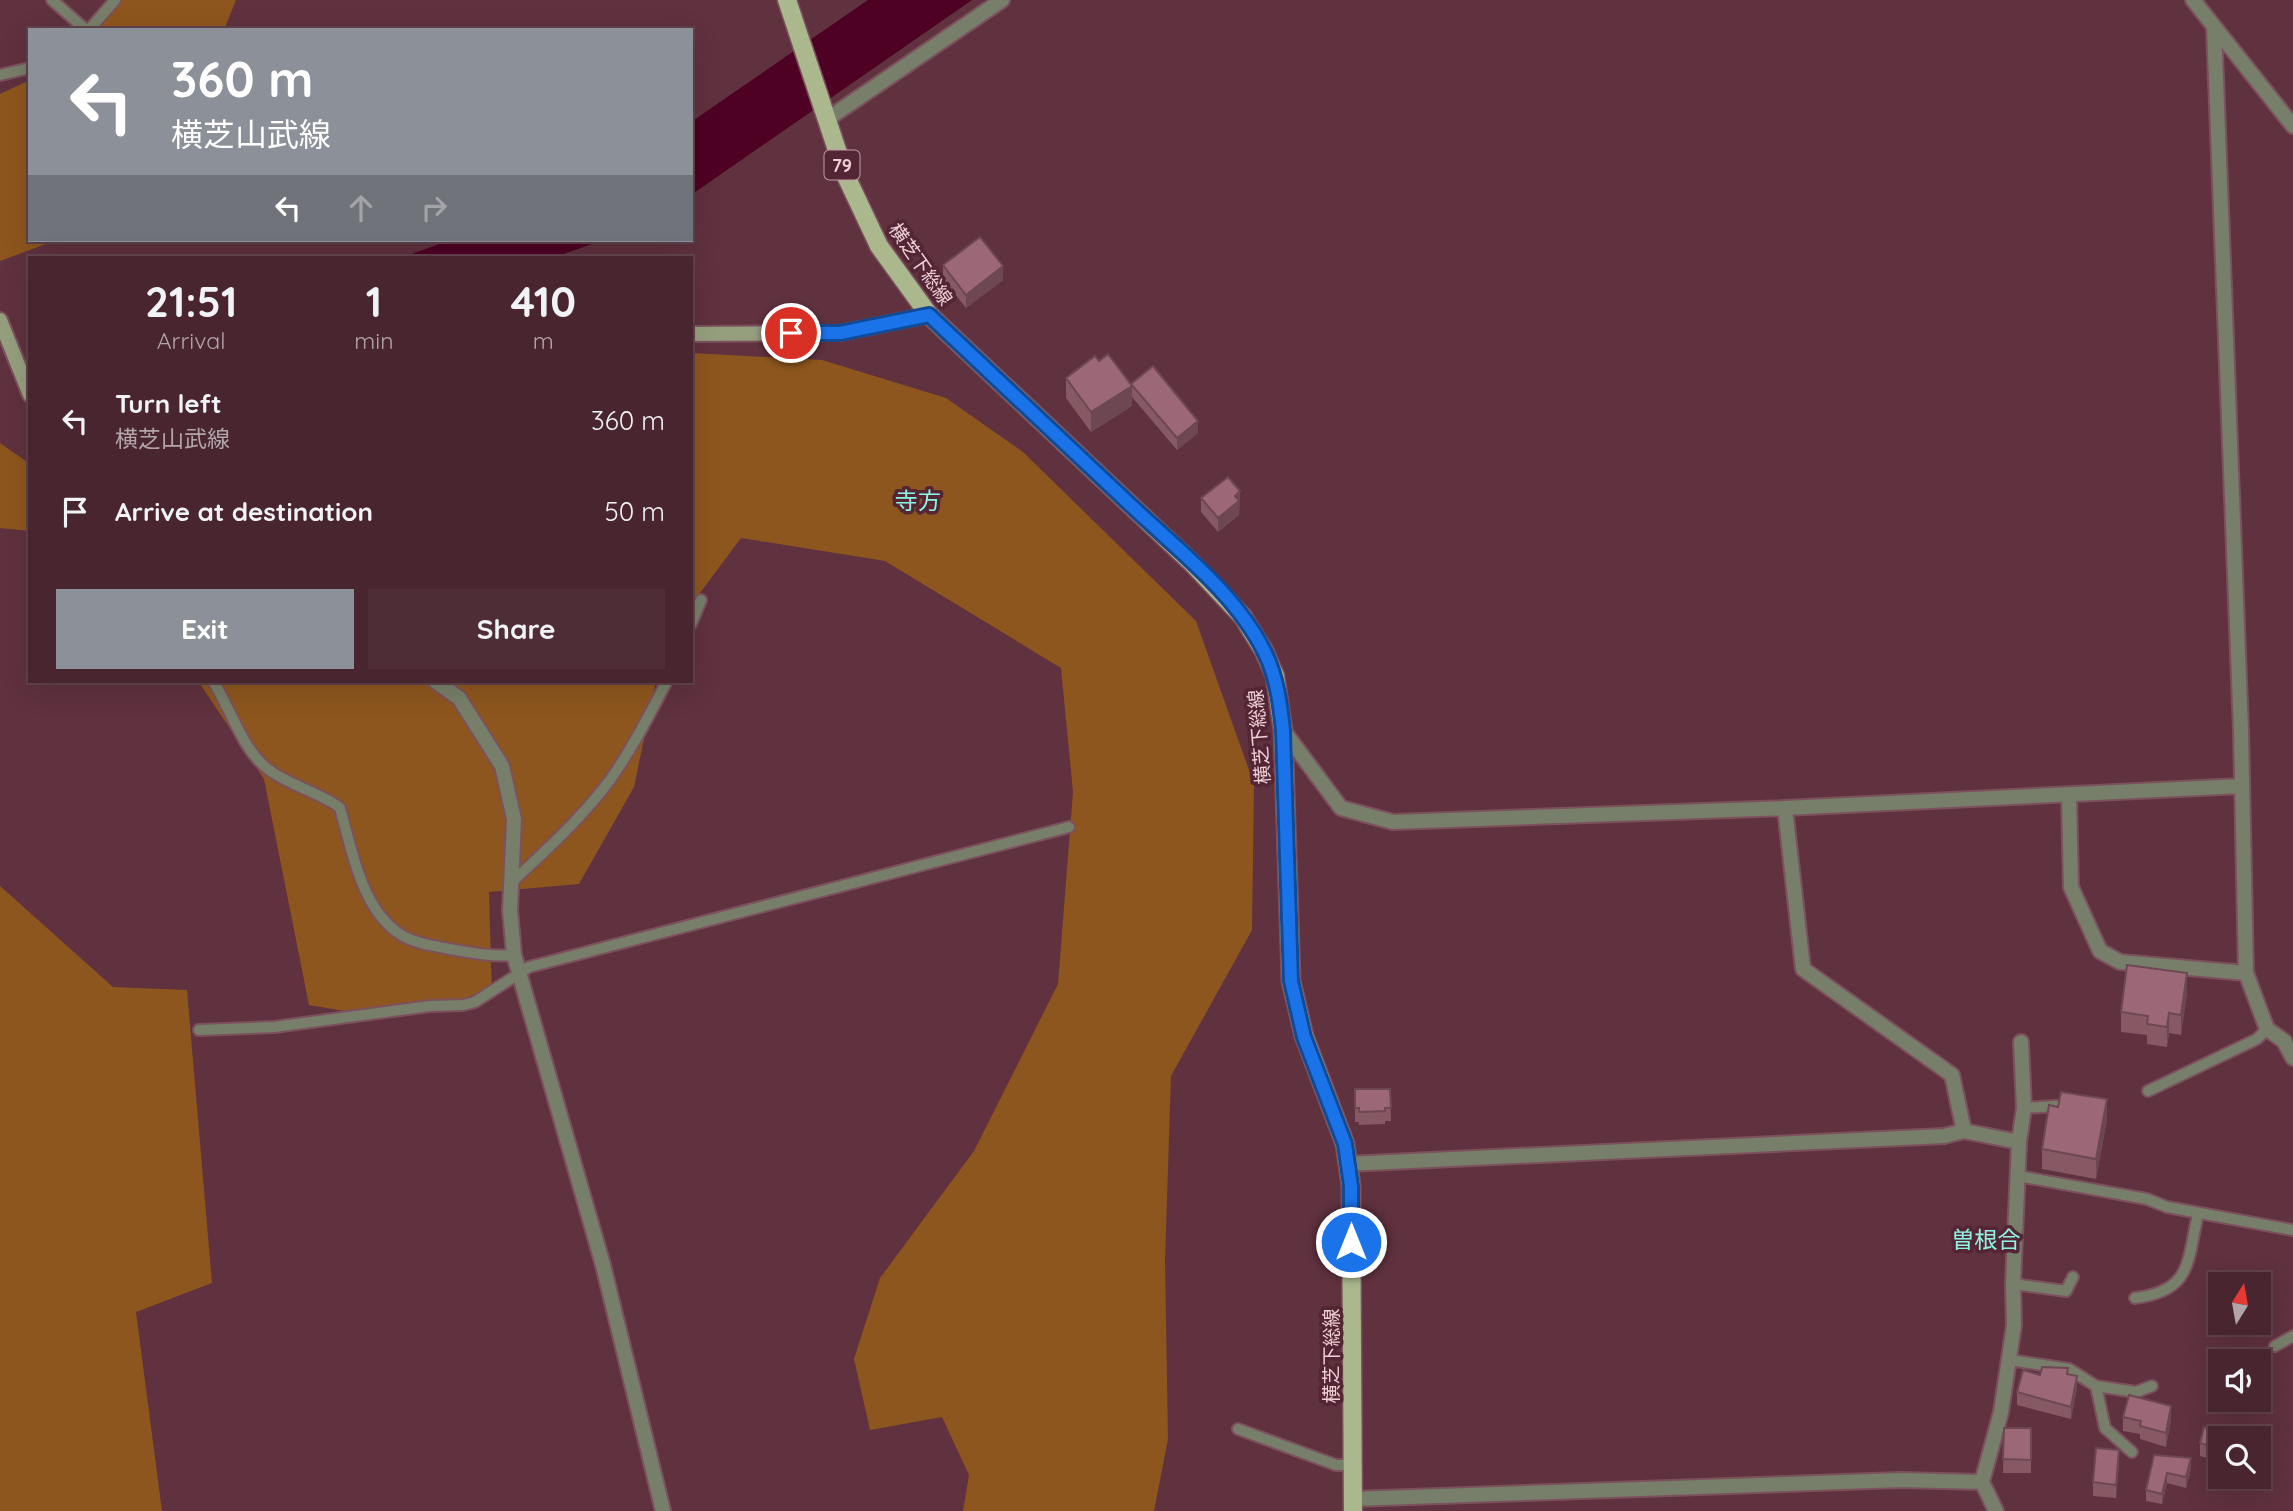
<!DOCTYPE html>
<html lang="en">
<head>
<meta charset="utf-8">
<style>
	body { margin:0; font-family:Quicksand,"Noto Sans JP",sans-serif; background:#4f2d37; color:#f1f3f6; height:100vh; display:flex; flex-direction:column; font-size:26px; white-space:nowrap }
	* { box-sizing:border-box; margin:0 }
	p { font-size:23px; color:#b1a5aa }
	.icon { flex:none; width:38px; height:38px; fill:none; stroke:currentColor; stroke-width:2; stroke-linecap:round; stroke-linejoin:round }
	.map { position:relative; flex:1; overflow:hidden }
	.sheet { position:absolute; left:28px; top:256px; width:665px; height:427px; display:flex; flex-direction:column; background:#48252f; border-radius:0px; box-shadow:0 7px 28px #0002,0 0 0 2px #60424b }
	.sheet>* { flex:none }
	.top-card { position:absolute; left:28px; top:28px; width:665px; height:214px; border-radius:0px; box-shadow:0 7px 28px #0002,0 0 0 2px #60424b; background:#8c9099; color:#fff; overflow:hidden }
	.needle { width:46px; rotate:11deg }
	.buttons { position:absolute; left:2208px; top:1272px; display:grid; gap:14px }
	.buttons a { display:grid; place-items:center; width:63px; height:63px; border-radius:0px; background:#48252f; box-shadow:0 7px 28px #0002,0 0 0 2px #60424b; font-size:35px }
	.pin { position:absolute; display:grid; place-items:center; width:60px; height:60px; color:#fff; margin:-30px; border:4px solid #fff; border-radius:50%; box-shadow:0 2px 7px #0007 }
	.me { position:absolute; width:77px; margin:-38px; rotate:0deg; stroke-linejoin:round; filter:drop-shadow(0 0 5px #0008) }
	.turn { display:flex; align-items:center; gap:24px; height:147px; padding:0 28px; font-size:32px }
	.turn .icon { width:91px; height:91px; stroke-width:2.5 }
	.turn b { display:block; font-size:49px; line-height:60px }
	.lanes { display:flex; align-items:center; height:66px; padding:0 28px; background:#0003; justify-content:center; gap:35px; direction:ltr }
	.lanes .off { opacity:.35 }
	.eta { display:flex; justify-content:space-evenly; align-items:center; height:119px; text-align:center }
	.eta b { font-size:42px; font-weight:800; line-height:49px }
	.cta { display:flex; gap:14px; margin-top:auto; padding:14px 28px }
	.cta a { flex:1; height:80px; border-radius:0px; background:#8c9099; color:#fff; font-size:28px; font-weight:800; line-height:80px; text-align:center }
	.cta a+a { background:#4f2d37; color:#f1f3f6 }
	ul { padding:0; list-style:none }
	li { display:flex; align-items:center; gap:21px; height:91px; padding:0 28px }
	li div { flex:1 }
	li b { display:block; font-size:26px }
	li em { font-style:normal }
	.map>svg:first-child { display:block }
</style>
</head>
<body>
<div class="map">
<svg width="2293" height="1511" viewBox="0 0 2293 1511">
	<rect width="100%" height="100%" fill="#60313f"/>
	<path fill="#8d561e" d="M 117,0 L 236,0 L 224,30 L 96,30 Z
		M 30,80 L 30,240 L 57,240 L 0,261 L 0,94 Z
		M 691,353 L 822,360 L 946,398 L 1023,452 L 1196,621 L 1254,784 L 1252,930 L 1171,1076 L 1165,1261 L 1168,1439 L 1154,1511 L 963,1511 L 969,1475 L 942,1417 L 870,1430 L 854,1359 L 880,1278 L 974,1151 L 1058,984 L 1073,792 L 1061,668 L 885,561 L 741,538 L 691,605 Z
		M 0,443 L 30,464 L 30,531 L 0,528 Z
		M 198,681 L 656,681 L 634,787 L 579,884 L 489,892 L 492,998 L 385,1018 L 309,1005 L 264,779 Z
		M 0,886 L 113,987 L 187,990 L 212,1283 L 136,1312 L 162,1511 L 0,1511 Z"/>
	<path fill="#4f0124" d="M 868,0 L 972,0 L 691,195 L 691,122 Z
		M 451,240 L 603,240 L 555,257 L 403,257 Z"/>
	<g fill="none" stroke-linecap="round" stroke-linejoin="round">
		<defs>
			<path id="lane" d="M 52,0 L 86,30
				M 89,30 L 115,0
				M 0,75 L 30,68
				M 691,624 L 701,600
				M 213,681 C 231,709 243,753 272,772 C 292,786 325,795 340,808 C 352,851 362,912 403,936 C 417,944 435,946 450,949 C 472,953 492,957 514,955
				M 511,883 C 545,851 582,818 610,780 C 632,749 649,715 667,681
				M 199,1030 L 274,1027 L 430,1006 L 463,1005 L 475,1002 L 529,967 L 1069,827
				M 2148,1091 L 2257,1039 L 2267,1029
				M 2024,1108 L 2071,1105
				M 2018,1176 L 2147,1199 L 2167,1207 L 2293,1230
				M 2013,1284 L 2066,1291 L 2073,1277
				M 2135,1298 C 2192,1291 2187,1262 2198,1214
				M 2275,1346 L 2293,1336
				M 2010,1360 L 2069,1369 L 2096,1386 L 2136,1392 L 2152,1386
				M 2096,1386 L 2105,1428 L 2132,1452
				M 1238,1429 L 1336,1465 L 1352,1465"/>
			<path id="street" d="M 2193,0 L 2293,126
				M 2214,27 L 2241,731 L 2246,973 L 2267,1029 L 2284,1041 L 2293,1058
				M 826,120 L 1002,0
				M 435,681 L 459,698 L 502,766 L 514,819 L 510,910 L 514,955 L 603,1265 L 663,1511
				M 1283,730 L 1341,808 L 1393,822 L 1785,808 L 2242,786
				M 2069,796 L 2071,887 L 2100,951 L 2120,962 L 2246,973
				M 1785,808 L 1803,969 L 1952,1075 L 1964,1131 L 2019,1142 L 2013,1284 L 2014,1325 L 2001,1412 L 1982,1482 L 1996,1511
				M 2019,1142 L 2024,1108 L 2021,1042
				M 1347,1164 L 1944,1136 L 1964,1131
				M 1352,1499 L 1900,1480 L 1982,1482"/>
			<path id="secondary" d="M 0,320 L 30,395
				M 691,334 L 840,333 L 929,315"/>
			<path id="primary" d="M 787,0 L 845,174 L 879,246 L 929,315 L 1193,564 L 1243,617 L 1264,651 L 1275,676 L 1283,730 L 1291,981 L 1304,1036 L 1345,1144 L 1351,1186 L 1353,1511"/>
		</defs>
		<use href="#lane" stroke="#7c515d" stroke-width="14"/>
		<use href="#street" stroke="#7c515d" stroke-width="18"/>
		<use href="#secondary" stroke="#7c515d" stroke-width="18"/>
		<use href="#primary" stroke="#7c515d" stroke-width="21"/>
		<use href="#lane" stroke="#777e69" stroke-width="10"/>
		<use href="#street" stroke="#777e69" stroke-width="14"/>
		<use href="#secondary" stroke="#959f7e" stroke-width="14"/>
		<use href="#primary" stroke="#abb88e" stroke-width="18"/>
	</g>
	<path fill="#865965" d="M 943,265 L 1003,280 L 966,308 L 943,279 Z
		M 1099,361 L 1131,385 L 1198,433 L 1177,450 L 1132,397 L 1132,406 L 1091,432 L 1066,398 L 1066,378 Z
		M 1240,491 L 1239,515 L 1218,532 L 1201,512 L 1201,498 Z
		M 2187,993 L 2181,1035 L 2169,1033 L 2167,1047 L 2147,1044 L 2147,1035 L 2121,1032 L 2121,1012 Z
		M 1355,1089 L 1390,1089 L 1391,1121 L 1385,1121 L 1385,1124 L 1359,1125 L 1359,1122 L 1355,1122 Z
		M 2107,1119 L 2096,1179 L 2042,1169 L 2042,1149 Z
		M 2268,1350 L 2269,1376 L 2259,1376 L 2259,1362 Z
		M 2068,1374 L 2077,1388 L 2071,1419 L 2017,1405 L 2017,1392 L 2040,1375 Z
		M 2123,1417 L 2171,1420 L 2166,1447 L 2140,1439 L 2140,1434 L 2123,1431 Z
		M 2004,1428 L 2031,1428 L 2031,1473 L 2003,1473 Z
		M 2221,1438 L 2221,1477 L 2243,1477 L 2241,1486 L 2216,1479 L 2217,1461 L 2200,1456 L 2200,1443 Z
		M 2259,1448 L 2267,1464 L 2261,1478 L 2259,1477 Z
		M 2154,1455 L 2191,1469 L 2186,1488 L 2167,1483 L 2162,1504 L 2146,1501 L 2146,1490 Z
		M 2119,1463 L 2116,1498 L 2093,1496 L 2093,1482 Z"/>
	<path fill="#6d4853" d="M 1003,266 L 1003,280 L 966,308 L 966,295 Z
		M 1132,386 L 1132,406 L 1091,432 L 1091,412 Z
		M 1198,421 L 1198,433 L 1177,450 L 1177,438 Z
		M 1240,491 L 1239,515 L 1218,532 L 1218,518 L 1235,496 Z
		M 2187,973 L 2187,993 L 2181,1035 L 2181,1015 Z
		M 2169,1013 L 2169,1033 L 2167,1047 L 2167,1027 Z
		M 2107,1099 L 2107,1119 L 2096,1179 L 2096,1159 Z
		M 2077,1376 L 2077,1388 L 2071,1419 L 2071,1407 Z
		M 2171,1406 L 2171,1420 L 2166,1447 L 2166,1433 Z
		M 2119,1450 L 2119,1463 L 2116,1498 L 2116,1485 Z
		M 2267,1451 L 2267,1464 L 2261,1478 L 2261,1465 Z
		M 2191,1458 L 2191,1469 L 2186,1488 L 2186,1477 Z
		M 2167,1473 L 2167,1483 L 2162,1504 L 2162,1494 Z"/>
	<path fill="#9c6776" stroke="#6d4853" stroke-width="2" d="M 980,237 L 1003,266 L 966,295 L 943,265 Z
		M 1108,354 L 1132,386 L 1091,412 L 1066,378 L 1095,356 L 1099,361 Z
		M 1153,366 L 1198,421 L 1177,438 L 1131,384 Z
		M 1228,477 L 1240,491 L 1235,496 L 1239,501 L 1218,518 L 1201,498 Z
		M 2127,965 L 2187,973 L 2181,1015 L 2169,1013 L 2167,1027 L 2147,1024 L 2148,1016 L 2121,1012 Z
		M 1355,1089 L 1390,1089 L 1391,1108 L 1385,1108 L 1385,1111 L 1359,1112 L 1359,1108 L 1355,1108 Z
		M 2061,1092 L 2107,1099 L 2096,1159 L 2042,1149 L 2049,1105 L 2058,1107 Z
		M 2268,1350 L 2269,1369 L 2259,1369 L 2259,1362 L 2249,1362 L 2249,1351 Z
		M 2042,1367 L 2068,1368 L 2067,1374 L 2077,1376 L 2071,1407 L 2017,1392 L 2023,1370 L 2040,1375 Z
		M 2129,1395 L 2171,1406 L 2166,1433 L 2140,1426 L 2141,1421 L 2123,1417 Z
		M 2204,1427 L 2234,1438 L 2221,1438 L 2221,1467 L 2216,1466 L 2219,1449 L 2200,1443 Z
		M 2004,1428 L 2031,1428 L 2031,1460 L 2003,1459 Z
		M 2096,1448 L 2119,1450 L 2116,1485 L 2093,1482 Z
		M 2259,1448 L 2267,1451 L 2261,1465 L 2259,1464 Z
		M 2154,1455 L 2191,1458 L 2186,1477 L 2167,1473 L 2162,1494 L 2146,1490 Z"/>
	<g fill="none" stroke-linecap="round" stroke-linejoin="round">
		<defs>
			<path id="route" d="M 791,333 L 840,333 L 929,315 C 999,381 1068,446 1138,512 C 1183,554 1238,597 1265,653 C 1277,678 1280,703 1283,730 L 1291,981 L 1304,1037 L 1345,1144 L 1351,1186 L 1351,1242"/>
		</defs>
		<use href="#route" stroke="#114b97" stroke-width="18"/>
		<use href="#route" stroke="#1a73e8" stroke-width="12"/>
	</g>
	<g text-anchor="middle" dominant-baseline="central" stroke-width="7" stroke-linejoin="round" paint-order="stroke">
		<rect fill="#542635" stroke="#c09da6" stroke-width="2" x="824.5" y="150.5" width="35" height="29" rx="5"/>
		<g font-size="18" font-weight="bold" fill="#eed0d7">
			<text x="842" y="165">79</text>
		</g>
		<g font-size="19" fill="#eed0d7" stroke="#542635">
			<text transform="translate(921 264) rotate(55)">横芝下総線</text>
			<text transform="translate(1259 737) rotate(-95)">横芝下総線</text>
			<text transform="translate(1331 1356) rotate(-90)">横芝下総線</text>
		</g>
		<g font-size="23" fill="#8df4e2" stroke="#542635">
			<text x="918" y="500">寺方</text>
			<text x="1986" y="1239">曽根合</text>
		</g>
	</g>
</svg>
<div class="buttons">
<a><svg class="needle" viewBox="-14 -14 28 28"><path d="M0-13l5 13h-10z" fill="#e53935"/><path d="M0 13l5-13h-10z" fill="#b1a5aa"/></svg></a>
<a><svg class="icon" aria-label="sound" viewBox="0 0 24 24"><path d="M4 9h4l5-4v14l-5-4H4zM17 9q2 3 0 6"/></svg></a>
<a><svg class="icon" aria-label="search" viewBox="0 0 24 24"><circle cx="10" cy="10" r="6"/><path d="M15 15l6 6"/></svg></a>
</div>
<div class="pin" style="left:791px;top:333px;background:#d93025"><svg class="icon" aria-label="arrive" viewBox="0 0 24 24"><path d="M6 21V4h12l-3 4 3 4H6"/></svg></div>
<svg class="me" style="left:1351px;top:1242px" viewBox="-20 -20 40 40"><circle r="17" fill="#1a73e8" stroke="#fff" stroke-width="3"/><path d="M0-11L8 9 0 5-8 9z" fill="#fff"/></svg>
<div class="top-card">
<div class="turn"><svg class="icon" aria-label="left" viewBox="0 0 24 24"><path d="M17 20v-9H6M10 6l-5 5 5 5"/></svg><div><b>360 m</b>横芝山武線</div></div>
<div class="lanes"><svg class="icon" aria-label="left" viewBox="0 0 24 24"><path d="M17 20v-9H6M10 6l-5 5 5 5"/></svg><svg class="icon off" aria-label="ahead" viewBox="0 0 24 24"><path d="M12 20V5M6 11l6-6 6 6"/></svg><svg class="icon off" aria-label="right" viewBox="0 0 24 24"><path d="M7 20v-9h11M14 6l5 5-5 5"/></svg></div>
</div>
<section class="sheet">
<div class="eta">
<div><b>21:51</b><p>Arrival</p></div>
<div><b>1</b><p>min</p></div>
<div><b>410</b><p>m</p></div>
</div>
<ul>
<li><svg class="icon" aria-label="left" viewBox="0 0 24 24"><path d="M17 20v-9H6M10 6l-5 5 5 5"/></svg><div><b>Turn left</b><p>横芝山武線</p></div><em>360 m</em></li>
<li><svg class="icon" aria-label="arrive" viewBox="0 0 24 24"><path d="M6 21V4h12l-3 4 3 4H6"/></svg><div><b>Arrive at destination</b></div><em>50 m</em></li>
</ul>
<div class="cta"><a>Exit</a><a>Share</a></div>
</section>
</div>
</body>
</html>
